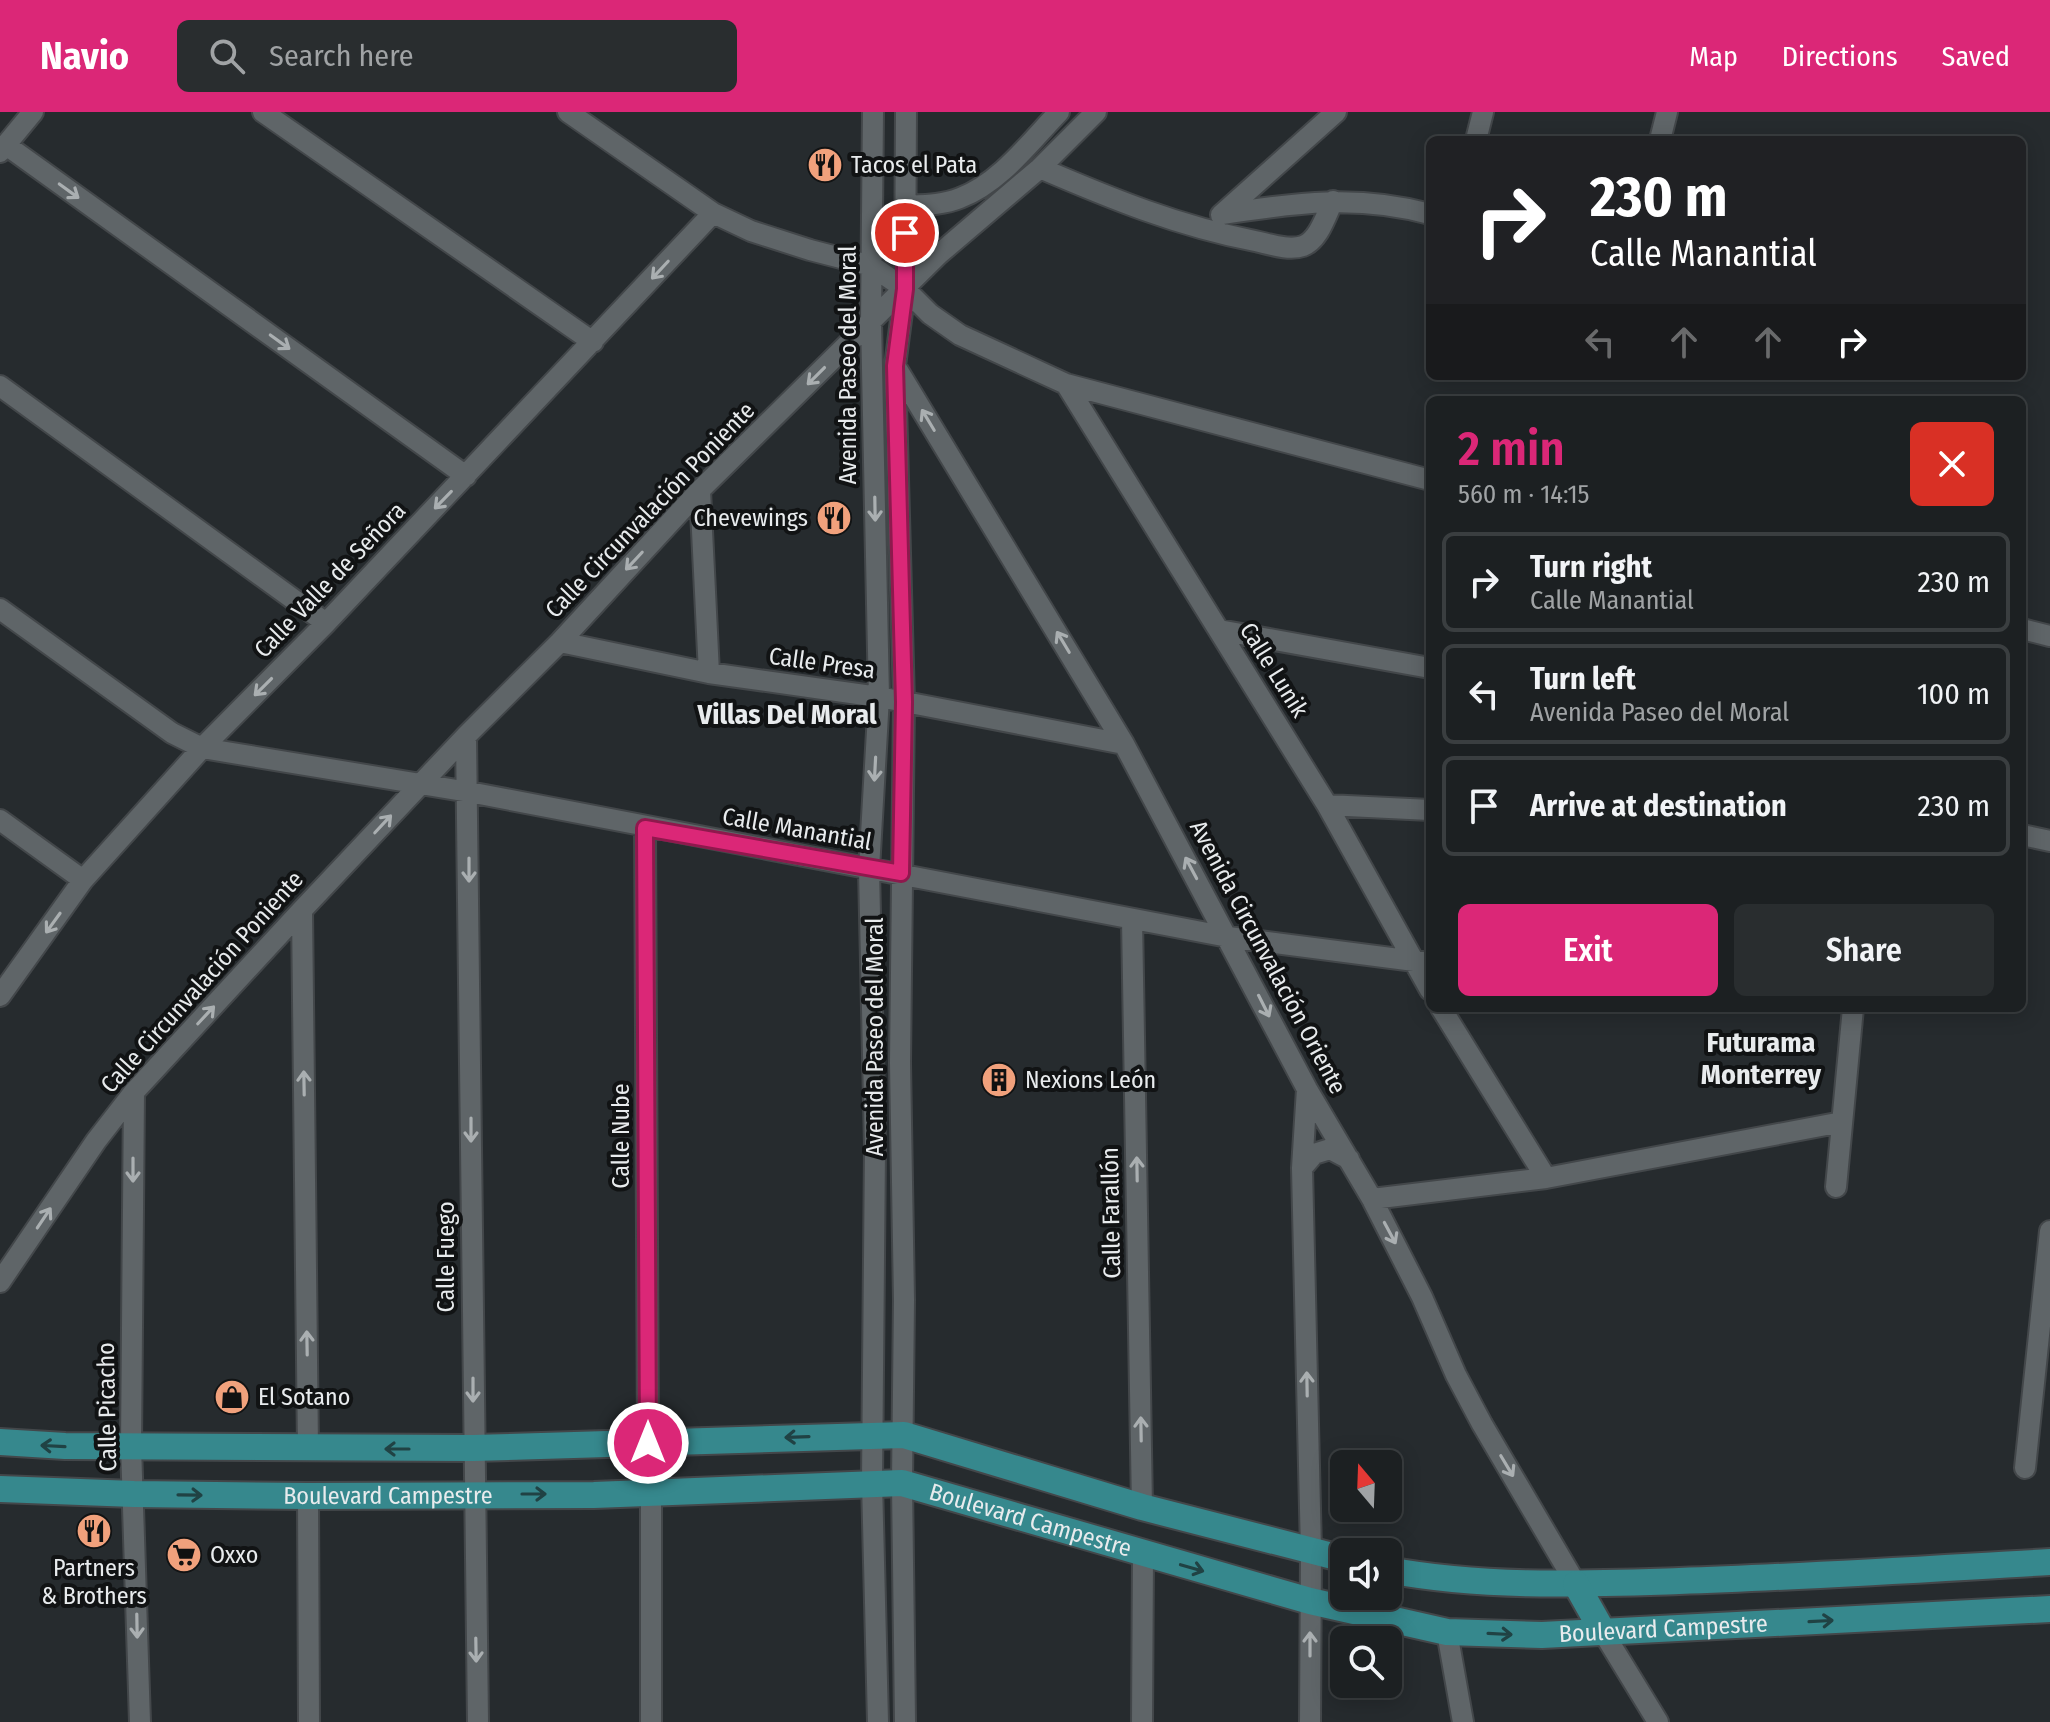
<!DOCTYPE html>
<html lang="en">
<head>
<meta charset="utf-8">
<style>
	body { margin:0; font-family:"Fira Sans Condensed",sans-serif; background:#292d2f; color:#f1f3f6; height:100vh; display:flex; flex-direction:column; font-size:30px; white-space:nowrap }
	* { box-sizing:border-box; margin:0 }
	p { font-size:26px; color:#a0a3a5 }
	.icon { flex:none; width:44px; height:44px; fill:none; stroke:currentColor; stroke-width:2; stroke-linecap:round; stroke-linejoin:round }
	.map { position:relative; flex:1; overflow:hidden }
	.sheet { position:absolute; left:1426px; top:284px; width:600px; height:616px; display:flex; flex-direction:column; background:#1c2022; border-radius:12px; box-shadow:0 4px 20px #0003,0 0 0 2px #3a3e40 }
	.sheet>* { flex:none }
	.guide { position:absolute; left:1426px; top:24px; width:600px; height:244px; border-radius:12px; box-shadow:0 4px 20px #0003,0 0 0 2px #3a3e40; background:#202124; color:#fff; overflow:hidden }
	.needle { width:52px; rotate:341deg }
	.tools { position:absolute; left:1330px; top:1338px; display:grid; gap:16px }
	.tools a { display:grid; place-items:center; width:72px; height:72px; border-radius:12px; background:#1c2022; box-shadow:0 4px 20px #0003,0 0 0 2px #3a3e40; font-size:40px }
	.pin { position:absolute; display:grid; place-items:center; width:68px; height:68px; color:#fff; margin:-34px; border:4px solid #fff; border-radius:50%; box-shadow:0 2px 8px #0007 }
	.me { position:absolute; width:88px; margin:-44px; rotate:0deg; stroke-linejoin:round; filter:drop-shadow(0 0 6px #0008) }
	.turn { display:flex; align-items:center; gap:28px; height:168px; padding:0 32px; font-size:36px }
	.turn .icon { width:104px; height:104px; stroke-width:2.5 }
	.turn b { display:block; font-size:56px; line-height:68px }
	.lanes { display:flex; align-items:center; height:76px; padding:0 32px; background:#0003; justify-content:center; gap:40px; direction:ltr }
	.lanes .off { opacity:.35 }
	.round { display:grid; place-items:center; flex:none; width:84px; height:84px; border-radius:12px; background:#292d2f }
	.summary { display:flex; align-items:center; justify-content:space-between; height:136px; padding:0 32px }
	h1 { font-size:48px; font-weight:600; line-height:60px; color:#db2777 }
	.cta { display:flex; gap:16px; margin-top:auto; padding:16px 32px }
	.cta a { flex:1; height:92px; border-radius:12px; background:#db2777; color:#fff; font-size:32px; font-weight:600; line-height:92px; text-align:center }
	.cta a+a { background:#292d2f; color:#f1f3f6 }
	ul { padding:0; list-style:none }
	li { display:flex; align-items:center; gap:24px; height:100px; margin:0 16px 12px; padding:0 16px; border:4px solid #3a3e40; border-radius:12px }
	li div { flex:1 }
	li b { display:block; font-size:30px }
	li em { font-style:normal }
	header { display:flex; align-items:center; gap:48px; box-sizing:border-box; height:112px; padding:0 40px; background:#db2777; color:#fff }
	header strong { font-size:38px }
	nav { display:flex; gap:44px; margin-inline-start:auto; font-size:28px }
	.search { width:560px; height:72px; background:#292d2f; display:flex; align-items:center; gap:20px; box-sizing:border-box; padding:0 28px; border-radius:12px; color:#a0a3a5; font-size:30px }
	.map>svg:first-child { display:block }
</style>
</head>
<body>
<header>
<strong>Navio</strong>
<div class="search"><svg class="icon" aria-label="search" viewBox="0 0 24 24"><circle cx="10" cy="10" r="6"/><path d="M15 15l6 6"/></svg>Search here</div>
<nav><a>Map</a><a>Directions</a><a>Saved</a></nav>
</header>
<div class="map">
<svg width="2050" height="1610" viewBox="0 0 2050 1610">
	<rect width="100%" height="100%" fill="#262b2e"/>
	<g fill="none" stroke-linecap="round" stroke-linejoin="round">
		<defs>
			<path id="minor" d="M 263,0 L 593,230
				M 568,0 L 713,101 L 751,119 L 810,138 L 872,154 L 905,177 L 930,202 L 960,223 L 1066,272 L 1430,368
				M 873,0 L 871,209 L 879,585 L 869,757 L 875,1036 L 872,1370 L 878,1610
				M 1476,28 L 1483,0
				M 1660,28 L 1667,0
				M 6,33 L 466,364
				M 0,40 L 33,0
				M 1040,56 C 1112,87 1178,114 1255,129 C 1269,132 1289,139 1303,134 C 1319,128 1326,103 1333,89
				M 904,94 C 923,93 943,93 960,86 C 1000,71 1030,30 1059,0
				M 1222,102 C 1295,91 1358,82 1430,102
				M 1221,103 L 1336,0
				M 897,257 L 1124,632 L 1307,977 L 1372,1087 L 1422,1185 L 1456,1263 L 1482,1312 L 1576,1472
				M 1066,272 L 1327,693 L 1430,878
				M 0,274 L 326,511
				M 700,378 L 709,561
				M 0,497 L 172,621 L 202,636 L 469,680 L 1228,825 L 1430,851
				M 2022,517 L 2050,524
				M 1219,518 L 1430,556
				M 560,530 L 709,561 L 879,585 L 1124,632
				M 466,624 L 478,1610
				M 1327,693 L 1430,698
				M 0,708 L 83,768
				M 645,716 L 648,1331
				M 2022,723 L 2050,729
				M 302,798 L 308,1337
				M 1132,807 L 1142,1395
				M 0,884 L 83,768 L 202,636 L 326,511 L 713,101
				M 1441,896 L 1546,1066
				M 134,980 L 131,1334 L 140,1610
				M 1302,1056 L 1307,977
				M 1836,1075 L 1853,896
				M 1372,1087 L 1546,1066 L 1842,1010
				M 0,1170 L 96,1029 L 134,980 L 302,798 L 466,624 L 560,530 L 700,378 L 939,142 L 1040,56 L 1096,0
				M 2025,1356 L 2050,1119
				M 308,1384 L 309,1610
				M 1447,1520 L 1463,1610
				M 1603,1520 L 1658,1610
				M 651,1610 L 651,1381
				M 905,1610 L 902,1371 L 904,1188 L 900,951 L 904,590 L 895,254 L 905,177 L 906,0
				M 1142,1610 L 1143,1443
				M 1310,1610 L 1311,1439 L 1302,1056 L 1314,1042 L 1330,1037 L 1349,1047"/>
			<g id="major">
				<path d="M 0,1330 L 65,1334 L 473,1336 L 904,1323 L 1142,1395 L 1344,1447"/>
				<path id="s1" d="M 0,1377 L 134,1382 L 308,1384 L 594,1383 L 902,1371 L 1310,1489 L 1447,1520 L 1542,1523 L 2050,1497"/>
				<path d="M 1388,1458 C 1484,1476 1582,1472 1679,1469 C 1803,1465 1926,1457 2050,1450"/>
				<path d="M 1576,1472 L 1603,1520"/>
			</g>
		</defs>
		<use href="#minor" stroke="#43474a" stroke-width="24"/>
		<use href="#major" stroke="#43474a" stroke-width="30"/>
		<use href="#minor" stroke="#5f6568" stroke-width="20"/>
		<use href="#major" stroke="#36888d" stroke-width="26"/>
	</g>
	<defs><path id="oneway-shaft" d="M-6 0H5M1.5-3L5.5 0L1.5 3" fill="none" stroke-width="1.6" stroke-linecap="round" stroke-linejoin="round" transform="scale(2)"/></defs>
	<g stroke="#aaafb1">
		<use href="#oneway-shaft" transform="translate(69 79) rotate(36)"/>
		<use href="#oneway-shaft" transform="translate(660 158) rotate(133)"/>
		<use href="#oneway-shaft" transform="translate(280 230) rotate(36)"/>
		<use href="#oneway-shaft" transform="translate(816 264) rotate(135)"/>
		<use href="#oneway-shaft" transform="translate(928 308) rotate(-121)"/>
		<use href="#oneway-shaft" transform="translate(443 388) rotate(134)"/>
		<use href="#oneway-shaft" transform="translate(875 397) rotate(89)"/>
		<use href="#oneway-shaft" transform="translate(634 449) rotate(133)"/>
		<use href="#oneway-shaft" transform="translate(1063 530) rotate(-121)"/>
		<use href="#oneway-shaft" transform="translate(263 575) rotate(135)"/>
		<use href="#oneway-shaft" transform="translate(875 657) rotate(93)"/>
		<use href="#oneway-shaft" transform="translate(383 712) rotate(-47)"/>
		<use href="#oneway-shaft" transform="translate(1191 756) rotate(-118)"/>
		<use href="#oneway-shaft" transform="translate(469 758) rotate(90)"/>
		<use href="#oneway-shaft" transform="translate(53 811) rotate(126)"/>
		<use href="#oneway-shaft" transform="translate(1264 894) rotate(63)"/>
		<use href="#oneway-shaft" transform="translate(206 903) rotate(-47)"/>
		<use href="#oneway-shaft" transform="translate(304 971) rotate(-91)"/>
		<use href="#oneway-shaft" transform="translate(471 1018) rotate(90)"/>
		<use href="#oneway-shaft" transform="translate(1137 1057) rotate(-91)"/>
		<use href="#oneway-shaft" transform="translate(133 1058) rotate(90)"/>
		<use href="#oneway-shaft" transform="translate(44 1106) rotate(-56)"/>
		<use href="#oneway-shaft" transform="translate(1390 1121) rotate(62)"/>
		<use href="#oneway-shaft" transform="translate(307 1231) rotate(-91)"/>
		<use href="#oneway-shaft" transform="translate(1307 1272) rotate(-91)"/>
		<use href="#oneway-shaft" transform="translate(473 1278) rotate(90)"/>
		<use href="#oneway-shaft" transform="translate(1141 1317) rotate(-91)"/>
		<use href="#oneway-shaft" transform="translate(1507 1354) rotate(59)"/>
		<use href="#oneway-shaft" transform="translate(137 1514) rotate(89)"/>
		<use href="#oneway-shaft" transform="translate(1310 1532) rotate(-90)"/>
		<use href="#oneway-shaft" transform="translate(476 1538) rotate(89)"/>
	</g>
	<g stroke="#204244">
		<use href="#oneway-shaft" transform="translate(797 1325) rotate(178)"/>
		<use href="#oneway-shaft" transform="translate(53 1334) rotate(-177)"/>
		<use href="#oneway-shaft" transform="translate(397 1337) rotate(180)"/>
		<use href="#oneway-shaft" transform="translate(534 1382)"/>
		<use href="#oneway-shaft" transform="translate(190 1383) rotate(1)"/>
		<use href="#oneway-shaft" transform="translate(1192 1456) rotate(16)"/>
		<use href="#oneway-shaft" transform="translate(1821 1509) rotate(-3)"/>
		<use href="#oneway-shaft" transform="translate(1500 1522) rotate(3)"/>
	</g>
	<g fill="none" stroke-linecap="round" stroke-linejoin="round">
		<defs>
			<path id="route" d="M 648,1331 L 645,716 L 901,761 L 904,590 L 895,254 L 905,177 L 905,121"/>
		</defs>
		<use href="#route" stroke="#8e194d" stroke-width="20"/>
		<use href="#route" stroke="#db2777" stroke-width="14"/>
	</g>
	<defs>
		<symbol id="restaurant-disc" viewBox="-11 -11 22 22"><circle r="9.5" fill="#f1a17c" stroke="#111314"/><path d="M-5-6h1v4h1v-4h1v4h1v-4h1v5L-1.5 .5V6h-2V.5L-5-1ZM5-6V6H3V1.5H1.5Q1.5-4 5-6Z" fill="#111"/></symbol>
		<symbol id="building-disc" viewBox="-11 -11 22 22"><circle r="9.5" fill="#f1a17c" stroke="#111314"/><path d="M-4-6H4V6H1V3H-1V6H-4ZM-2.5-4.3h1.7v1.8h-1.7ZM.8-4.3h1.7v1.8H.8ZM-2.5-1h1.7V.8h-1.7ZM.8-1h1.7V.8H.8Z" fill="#111"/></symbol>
		<symbol id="shop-disc" viewBox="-11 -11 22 22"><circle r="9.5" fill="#f1a17c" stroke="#111314"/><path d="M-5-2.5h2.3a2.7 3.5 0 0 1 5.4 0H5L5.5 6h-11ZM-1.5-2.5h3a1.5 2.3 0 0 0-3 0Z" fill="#111"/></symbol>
		<symbol id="supermarket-disc" viewBox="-11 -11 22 22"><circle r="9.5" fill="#f1a17c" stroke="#111314"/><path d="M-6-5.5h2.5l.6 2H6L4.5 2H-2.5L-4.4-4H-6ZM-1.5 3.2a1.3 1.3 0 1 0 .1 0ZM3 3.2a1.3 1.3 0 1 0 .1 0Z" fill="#111"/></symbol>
	</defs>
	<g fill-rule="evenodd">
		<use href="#restaurant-disc" x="805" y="33" width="40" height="40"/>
		<use href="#restaurant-disc" x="814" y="386" width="40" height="40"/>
		<use href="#building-disc" x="979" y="948" width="40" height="40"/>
		<use href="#shop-disc" x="212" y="1265" width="40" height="40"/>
		<use href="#restaurant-disc" x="74" y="1399" width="40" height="40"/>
		<use href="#supermarket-disc" x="164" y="1423" width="40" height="40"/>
	</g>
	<g text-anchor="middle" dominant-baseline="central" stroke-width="8" stroke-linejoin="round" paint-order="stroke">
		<g font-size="24" fill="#e8ebed" stroke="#111314" text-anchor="start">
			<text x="851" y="53">Tacos el Pata</text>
			<text x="808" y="406" text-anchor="end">Chevewings</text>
			<text x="1025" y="968">Nexions León</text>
			<text x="258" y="1285">El Sotano</text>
			<text x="210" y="1443">Oxxo</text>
			<text x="94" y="1456" text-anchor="middle">Partners<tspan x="94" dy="28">&amp; Brothers</tspan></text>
		</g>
		<g font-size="24" fill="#e8ebed" stroke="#111314">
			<text transform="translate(848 253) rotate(-90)">Avenida Paseo del Moral</text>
			<text transform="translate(650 398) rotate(-46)">Calle Circunvalación Poniente</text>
			<text transform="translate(330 468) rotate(-46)">Calle Valle de Señora</text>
			<text transform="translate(822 551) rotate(8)">Calle Presa</text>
			<text transform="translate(1274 558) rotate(58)">Calle Lunik</text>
			<text transform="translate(797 717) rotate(10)">Calle Manantial</text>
			<text transform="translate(1268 845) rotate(62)">Avenida Circunvalación Oriente</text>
			<text transform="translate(202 870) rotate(-48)">Calle Circunvalación Poniente</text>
			<text transform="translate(875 925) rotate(-90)">Avenida Paseo del Moral</text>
			<text transform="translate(621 1024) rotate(-90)">Calle Nube</text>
			<text transform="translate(1111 1101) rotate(-91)">Calle Farallón</text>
			<text transform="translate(446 1145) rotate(-90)">Calle Fuego</text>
			<text transform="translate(107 1295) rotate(-91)">Calle Picacho</text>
			<text stroke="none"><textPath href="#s1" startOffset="388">Boulevard Campestre</textPath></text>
			<text stroke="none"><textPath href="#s1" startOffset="1036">Boulevard Campestre</textPath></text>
			<text stroke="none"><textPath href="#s1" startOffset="1684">Boulevard Campestre</textPath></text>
		</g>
		<g font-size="28" font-weight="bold" fill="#e8ebed" stroke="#111314">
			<text x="787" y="602">Villas Del Moral</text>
			<text x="1761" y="930">Futurama<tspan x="1761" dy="32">Monterrey</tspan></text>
		</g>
	</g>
</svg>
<div class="tools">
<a><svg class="needle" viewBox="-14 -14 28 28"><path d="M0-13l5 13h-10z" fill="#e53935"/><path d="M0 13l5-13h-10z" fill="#a0a3a5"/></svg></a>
<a><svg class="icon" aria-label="sound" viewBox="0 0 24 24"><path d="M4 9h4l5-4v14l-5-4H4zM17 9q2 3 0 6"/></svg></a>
<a><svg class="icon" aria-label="search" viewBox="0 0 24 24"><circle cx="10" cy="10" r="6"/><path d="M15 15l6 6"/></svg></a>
</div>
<div class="pin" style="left:905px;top:121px;background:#d93025"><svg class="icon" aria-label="arrive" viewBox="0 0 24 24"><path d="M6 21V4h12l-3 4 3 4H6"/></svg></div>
<svg class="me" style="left:648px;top:1331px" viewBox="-20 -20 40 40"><circle r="17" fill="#db2777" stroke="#fff" stroke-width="3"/><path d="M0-11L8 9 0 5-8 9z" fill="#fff"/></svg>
<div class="guide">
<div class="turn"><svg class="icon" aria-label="right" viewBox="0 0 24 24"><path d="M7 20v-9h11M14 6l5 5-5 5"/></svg><div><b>230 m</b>Calle Manantial</div></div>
<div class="lanes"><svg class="icon off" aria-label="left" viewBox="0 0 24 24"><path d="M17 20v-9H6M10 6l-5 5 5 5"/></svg><svg class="icon off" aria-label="ahead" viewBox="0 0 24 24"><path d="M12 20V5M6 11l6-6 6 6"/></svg><svg class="icon off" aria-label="ahead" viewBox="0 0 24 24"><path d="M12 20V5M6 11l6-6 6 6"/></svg><svg class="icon" aria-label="right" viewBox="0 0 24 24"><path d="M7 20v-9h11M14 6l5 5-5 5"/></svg></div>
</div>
<section class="sheet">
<div class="summary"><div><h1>2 min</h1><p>560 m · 14:15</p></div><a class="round" style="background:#d93025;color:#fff"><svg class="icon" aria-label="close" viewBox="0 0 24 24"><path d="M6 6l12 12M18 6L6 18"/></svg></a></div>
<ul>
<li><svg class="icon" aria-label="right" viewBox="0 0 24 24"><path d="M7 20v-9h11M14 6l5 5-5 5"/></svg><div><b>Turn right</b><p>Calle Manantial</p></div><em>230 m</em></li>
<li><svg class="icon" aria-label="left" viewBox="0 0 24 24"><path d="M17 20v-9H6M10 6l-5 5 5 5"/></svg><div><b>Turn left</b><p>Avenida Paseo del Moral</p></div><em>100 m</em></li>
<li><svg class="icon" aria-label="arrive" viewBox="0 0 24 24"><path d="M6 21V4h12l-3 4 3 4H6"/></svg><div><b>Arrive at destination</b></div><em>230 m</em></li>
</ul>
<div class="cta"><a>Exit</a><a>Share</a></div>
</section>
</div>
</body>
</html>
